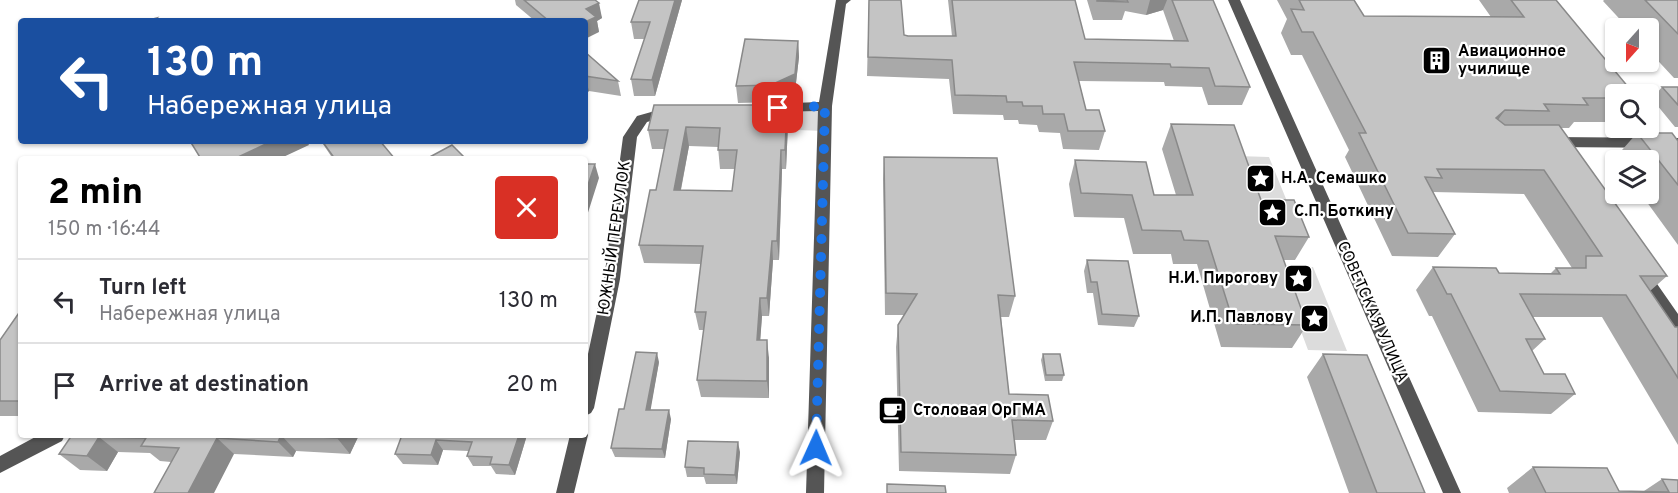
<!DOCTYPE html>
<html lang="en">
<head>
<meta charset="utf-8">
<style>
	body { margin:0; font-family:Overpass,sans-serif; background:#f7f7f7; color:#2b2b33; height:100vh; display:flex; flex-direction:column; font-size:22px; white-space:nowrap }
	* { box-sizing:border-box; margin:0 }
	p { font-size:20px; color:#7c7c81 }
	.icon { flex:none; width:33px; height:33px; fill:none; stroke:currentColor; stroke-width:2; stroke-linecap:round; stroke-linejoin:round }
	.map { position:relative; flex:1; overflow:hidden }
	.drawer { position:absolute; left:18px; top:156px; width:570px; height:282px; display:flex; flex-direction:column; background:#fff; border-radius:6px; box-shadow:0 2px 4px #0004 }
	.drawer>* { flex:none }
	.hud { position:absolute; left:18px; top:18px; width:570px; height:126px; border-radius:6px; box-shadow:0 2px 4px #0004; background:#1a4fa0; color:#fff; overflow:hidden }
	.needle { width:39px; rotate:201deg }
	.controls { position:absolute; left:1605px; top:18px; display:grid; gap:12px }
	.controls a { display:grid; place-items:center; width:54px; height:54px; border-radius:6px; background:#fff; box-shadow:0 2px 4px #0004; font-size:30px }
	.pin { position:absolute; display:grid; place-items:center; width:51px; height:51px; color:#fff; margin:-26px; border-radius:12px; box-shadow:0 3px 9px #0006 }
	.me { position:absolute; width:66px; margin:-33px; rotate:1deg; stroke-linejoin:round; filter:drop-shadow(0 0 4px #0008) }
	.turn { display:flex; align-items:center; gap:21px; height:126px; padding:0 30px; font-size:27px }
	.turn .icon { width:78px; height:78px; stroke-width:2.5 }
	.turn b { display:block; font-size:42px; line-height:51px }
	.round { display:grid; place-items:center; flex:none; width:63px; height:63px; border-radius:6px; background:#f7f7f7 }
	.summary { display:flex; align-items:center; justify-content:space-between; height:102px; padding:0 30px }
	h1 { font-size:36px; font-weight:800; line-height:45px; color:#000 }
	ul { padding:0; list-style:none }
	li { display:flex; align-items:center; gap:18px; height:84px; padding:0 30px; border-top:2px solid #e1e1e2 }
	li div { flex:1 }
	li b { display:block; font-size:22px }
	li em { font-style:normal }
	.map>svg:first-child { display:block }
</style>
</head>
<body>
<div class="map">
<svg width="1678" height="493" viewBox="0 0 1678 493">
	<rect width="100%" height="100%" fill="#fff"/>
	<path fill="#dcdcdc" d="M 785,108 L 817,108 L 824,113 L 825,131 L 797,130 L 788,119 Z
		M 1237,156 L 1269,157 L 1295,221 L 1260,220 Z
		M 1277,267 L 1313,267 L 1347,351 L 1308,350 Z"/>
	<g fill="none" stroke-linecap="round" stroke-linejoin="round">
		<path fill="#555" fill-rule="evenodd" d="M 836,0 L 851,0 L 846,4 L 832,106 L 824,493 L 806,493 L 818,111 L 768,112 L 761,108 L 768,104 L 819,102 Z
			M 1228,0 L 1240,0 L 1461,493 L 1443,493 Z
			M 669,107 L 676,111 L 674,114 L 647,122 L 637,137 L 620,279 L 594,408 L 591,413 L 585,416 L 585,368 L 604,279 L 623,137 L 637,116 Z
			M 1552,137 L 1678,138 L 1678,148 L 1552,147 L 1545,142 Z
			M 1641,266 L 1646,268 L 1678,314 L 1678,334 L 1672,332 L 1636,276 L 1633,272 L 1636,268 Z
			M 585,429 L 588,435 L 574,493 L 556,493 L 570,435 L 585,435 Z
			M 39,435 L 65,435 L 62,441 L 0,473 L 0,456 Z"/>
	</g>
	<path fill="#a9a9a9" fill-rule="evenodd" d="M 515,0 L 595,0 L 602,18 L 597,21 L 599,32 L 585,21 L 535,21 L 516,5 Z
		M 639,0 L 682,0 L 655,96 L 634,96 L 631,79 L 645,39 L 634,39 L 631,22 Z
		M 869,0 L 904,35 L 908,36 L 952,36 L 948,0 L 1075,0 L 1085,39 L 1174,41 L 1163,10 L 1146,15 L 1125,11 L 1122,20 L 1093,20 L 1087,0 L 1213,0 L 1250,87 L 1242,105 L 1208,105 L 1202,87 L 1165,86 L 1164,82 L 1079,81 L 1086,110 L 1105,131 L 1099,150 L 1063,149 L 1060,133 L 1039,132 L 1037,125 L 1019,124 L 1018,120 L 1004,120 L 1003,115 L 953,114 L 949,79 L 867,76 Z
		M 1277,0 L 1354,0 L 1364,16 L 1491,17 L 1479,0 L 1556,0 L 1616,94 L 1616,122 L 1574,122 L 1569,128 L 1561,128 L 1667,276 L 1650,291 L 1675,327 L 1678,327 L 1678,445 L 1602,317 L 1532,317 L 1545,339 L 1532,351 L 1544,374 L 1575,394 L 1551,414 L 1478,412 L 1432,316 L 1429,316 L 1416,290 L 1433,267 L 1499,273 L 1551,273 L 1556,268 L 1572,268 L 1524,194 L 1433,192 L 1455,234 L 1438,257 L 1392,256 L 1345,157 L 1349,150 L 1302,55 L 1291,55 L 1281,33 L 1287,19 Z
		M 1604,0 L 1678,0 L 1678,78 L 1674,78 L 1648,50 L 1648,28 L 1628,28 L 1603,1 Z
		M 798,41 L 799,57 L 795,91 L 772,102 L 738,103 L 736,86 Z
		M 585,52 L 618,81 L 621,96 L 589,91 L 585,94 Z
		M 1662,87 L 1678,87 L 1678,127 L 1675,127 L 1652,99 Z
		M 654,105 L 788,124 L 786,169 L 782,169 L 779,260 L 773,260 L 769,316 L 762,316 L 760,340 L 769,358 L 769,398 L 701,397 L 697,380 L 704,330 L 699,330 L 695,312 L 701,264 L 644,263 L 639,245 L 656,190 L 664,149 L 652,149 L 648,130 ZM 689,146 L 718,147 L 720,169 L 735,169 L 732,191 L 681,190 Z
		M 1171,124 L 1261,200 L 1309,237 L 1295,260 L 1283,260 L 1307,325 L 1292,348 L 1221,347 L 1197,264 L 1173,264 L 1171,254 L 1133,254 L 1124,218 L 1074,217 L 1069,184 L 1075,160 L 1154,195 L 1176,195 L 1162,149 Z
		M 1637,133 L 1678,141 L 1678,245 L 1641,194 L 1648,194 L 1648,160 L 1617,160 L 1615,158 Z
		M 321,141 L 395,159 L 333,159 Z
		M 884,157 L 1015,296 L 1009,317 L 1001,317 L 1009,394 L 1053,421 L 1046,440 L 1015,440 L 1016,455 L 1010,474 L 899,471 L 896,347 L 898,325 L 904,315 L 885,315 L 883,179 Z
		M 1087,260 L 1139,316 L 1134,327 L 1098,325 L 1093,293 L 1087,293 L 1084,271 Z
		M 21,310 L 21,416 L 0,416 L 0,340 Z
		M 1043,354 L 1064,375 L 1062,381 L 1045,381 L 1041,360 Z
		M 1323,354 L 1425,493 L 1349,493 L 1307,377 Z
		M 659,362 L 650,410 L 671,419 L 665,458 L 615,457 L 611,448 L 624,409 Z
		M 72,435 L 359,435 L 350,454 L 296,451 L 293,457 L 234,454 L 171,462 L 160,461 L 150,453 L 118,452 L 107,471 L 80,470 L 59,454 Z
		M 402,435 L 527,435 L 515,475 L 496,474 L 491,466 L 473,466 L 467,456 L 469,451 L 443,450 L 438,465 L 403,464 L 395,454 Z
		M 740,452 L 737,484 L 706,484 L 704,477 L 687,477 L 685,467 Z
		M 1533,467 L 1619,491 L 1644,491 L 1662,479 L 1678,493 L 1509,493 L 1507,488 Z"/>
	<path fill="#898989" d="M 675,0 L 682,0 L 655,96 L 652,80 Z
		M 1150,0 L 1167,0 L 1163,10 L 1146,15 Z
		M 599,3 L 602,18 L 597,21 L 599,32 L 585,39 L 586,9 Z
		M 798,41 L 799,57 L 795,91 L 772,102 L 771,85 Z
		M 585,76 L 589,91 L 585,94 Z
		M 787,105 L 788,124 L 786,169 L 785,150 Z
		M 1505,110 L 1488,134 L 1496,118 Z
		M 686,127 L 689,146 L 677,209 L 674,190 Z
		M 272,141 L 307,141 L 309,145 L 279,159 L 234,159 Z
		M 781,150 L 782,169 L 779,260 L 777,241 Z
		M 595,164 L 599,178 L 585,222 L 585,194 Z
		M 772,241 L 773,260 L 769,316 L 767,298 Z
		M 760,298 L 762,316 L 759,358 L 757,340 Z
		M 767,340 L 769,358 L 769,398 L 767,381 Z
		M 657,353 L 659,362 L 649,419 L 646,410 Z
		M 669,410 L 671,419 L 665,458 L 662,449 Z
		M 281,435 L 296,451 L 293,457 L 278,442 Z
		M 338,435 L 359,435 L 350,454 L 337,438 Z
		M 519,435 L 527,435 L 515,475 L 509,465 Z
		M 99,437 L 118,452 L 107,471 L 87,456 Z
		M 217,438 L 234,454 L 214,493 L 188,493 Z
		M 436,440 L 443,450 L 438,465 L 431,455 Z
		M 738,442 L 740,452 L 737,484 L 735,475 Z"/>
	<path fill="#c4c4c4" stroke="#898989" stroke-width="1.5" fill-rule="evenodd" d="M 524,0 L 595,0 L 599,3 L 586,9 L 596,17 L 585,22 L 585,21 L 549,21 Z
		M 639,0 L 675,0 L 652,80 L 631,79 L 650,22 L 631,22 Z
		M 869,0 L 901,0 L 904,35 L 908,36 L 956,36 L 952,0 L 1075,0 L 1085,39 L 1188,41 L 1172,0 L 1213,0 L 1250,87 L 1215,86 L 1209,68 L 1171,67 L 1170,64 L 1074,62 L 1086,110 L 1099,110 L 1105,131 L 1068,131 L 1064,114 L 1043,114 L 1042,106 L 1023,106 L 1022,102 L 1007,102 L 1006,96 L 955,95 L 952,60 L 868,57 Z
		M 1097,0 L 1127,0 L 1128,2 L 1097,1 Z
		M 1299,0 L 1354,0 L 1364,16 L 1524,17 L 1511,0 L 1556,0 L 1634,94 L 1616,94 L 1616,98 L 1583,98 L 1588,105 L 1544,104 L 1549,111 L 1505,110 L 1496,118 L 1505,125 L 1559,125 L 1667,276 L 1640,276 L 1675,327 L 1678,327 L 1678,378 L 1626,295 L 1520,294 L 1545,339 L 1526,339 L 1544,374 L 1565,374 L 1575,394 L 1500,391 L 1451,294 L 1447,294 L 1433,267 L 1496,268 L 1499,273 L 1560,274 L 1556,268 L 1586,268 L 1586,256 L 1602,256 L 1544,170 L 1437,169 L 1442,178 L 1425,177 L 1455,234 L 1408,233 L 1359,133 L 1366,133 L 1313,32 L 1302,32 L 1291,9 L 1304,10 Z
		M 1645,0 L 1678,0 L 1678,34 Z
		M 157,18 L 154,21 L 145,21 Z
		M 745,39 L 798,41 L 795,74 L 771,85 L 736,86 Z
		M 585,52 L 618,81 L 585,76 Z
		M 1662,87 L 1678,87 L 1678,105 Z
		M 654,105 L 787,105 L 785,150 L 781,150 L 777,241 L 772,241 L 767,298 L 760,298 L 757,340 L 767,340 L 767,381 L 697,380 L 706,312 L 695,312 L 703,246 L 639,245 L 650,190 L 656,190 L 668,130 L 648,130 ZM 686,127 L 720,128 L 718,150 L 737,150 L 732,191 L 674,190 Z
		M 1171,124 L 1234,125 L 1261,200 L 1294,200 L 1309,237 L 1275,236 L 1307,325 L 1234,324 L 1208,241 L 1184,240 L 1181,231 L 1142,230 L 1132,195 L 1081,193 L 1075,160 L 1146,162 L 1154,195 L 1193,195 Z
		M 1637,133 L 1672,133 L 1678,141 L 1678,185 Z
		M 190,141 L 272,141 L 234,159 L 201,159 Z
		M 322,141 L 380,141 L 395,159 L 335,159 Z
		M 452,145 L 466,159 L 426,159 Z
		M 884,157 L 997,158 L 1015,296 L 998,295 L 1009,394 L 1048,395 L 1053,421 L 1012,420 L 1016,455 L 901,452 L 898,325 L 917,294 L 886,293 Z
		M 585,164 L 595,164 L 585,194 Z
		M 1087,260 L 1128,261 L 1139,316 L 1102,314 L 1097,282 L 1091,282 Z
		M 21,310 L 21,401 L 0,401 L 0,340 Z
		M 636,352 L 657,353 L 646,410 L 669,410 L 662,449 L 611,448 L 619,409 L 624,409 Z
		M 1043,354 L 1060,354 L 1064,375 L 1046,375 Z
		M 1323,354 L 1367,355 L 1425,493 L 1377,493 Z
		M 72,435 L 338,435 L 337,438 L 281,435 L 278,442 L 217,438 L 188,493 L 154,493 L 179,448 L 141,446 L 146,438 L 99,437 L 87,456 L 59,454 Z
		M 402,435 L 519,435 L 509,465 L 490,464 L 492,457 L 467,456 L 472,442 L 436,440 L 431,455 L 395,454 Z
		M 688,441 L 738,442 L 735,475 L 704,474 L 704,468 L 685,467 Z
		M 1533,467 L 1607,468 L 1619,491 L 1669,492 L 1662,479 L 1678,480 L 1678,493 L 1546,493 Z
		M 887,484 L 945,486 L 946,493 L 887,493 Z"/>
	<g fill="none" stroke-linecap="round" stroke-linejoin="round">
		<path stroke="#1a73e8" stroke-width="10" stroke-dasharray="0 18" d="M 778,108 L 825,106 L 816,448"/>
	</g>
	<defs>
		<symbol id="building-square" viewBox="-11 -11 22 22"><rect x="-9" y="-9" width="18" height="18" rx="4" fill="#000" stroke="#fff"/><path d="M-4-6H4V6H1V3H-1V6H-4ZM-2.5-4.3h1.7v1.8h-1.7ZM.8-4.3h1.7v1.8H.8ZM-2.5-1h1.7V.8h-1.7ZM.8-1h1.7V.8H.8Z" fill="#fff"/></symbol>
		<symbol id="sight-square" viewBox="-11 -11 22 22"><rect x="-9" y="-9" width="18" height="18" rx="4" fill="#000" stroke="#fff"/><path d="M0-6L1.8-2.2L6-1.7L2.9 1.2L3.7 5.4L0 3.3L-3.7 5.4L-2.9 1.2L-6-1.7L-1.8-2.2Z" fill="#fff"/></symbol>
		<symbol id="cafe-square" viewBox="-11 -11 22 22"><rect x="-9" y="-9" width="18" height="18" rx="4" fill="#000" stroke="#fff"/><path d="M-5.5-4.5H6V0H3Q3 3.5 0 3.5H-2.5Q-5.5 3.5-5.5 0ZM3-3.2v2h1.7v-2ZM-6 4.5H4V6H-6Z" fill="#fff"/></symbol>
	</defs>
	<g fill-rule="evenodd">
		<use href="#building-square" x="1420" y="44" width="33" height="33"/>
		<use href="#sight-square" x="1244" y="162" width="33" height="33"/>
		<use href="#sight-square" x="1256" y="196" width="33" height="33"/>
		<use href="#sight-square" x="1282" y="262" width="33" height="33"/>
		<use href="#sight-square" x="1298" y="302" width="33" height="33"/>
		<use href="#cafe-square" x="876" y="394" width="33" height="33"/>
	</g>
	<g text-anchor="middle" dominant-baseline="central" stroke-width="4.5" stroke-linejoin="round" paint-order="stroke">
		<g font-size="16" font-weight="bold" fill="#000" stroke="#fff" text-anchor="start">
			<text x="1458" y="52">Авиационное<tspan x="1458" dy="18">училище</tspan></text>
			<text x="1281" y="179">Н.А. Семашко</text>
			<text x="1294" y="212">С.П. Боткину</text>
			<text x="1278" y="279" text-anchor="end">Н.И. Пирогову</text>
			<text x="1293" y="318" text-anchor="end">И.П. Павлову</text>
			<text x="913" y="411">Столовая ОрГМА</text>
		</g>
		<g font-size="16" fill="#000" stroke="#fff">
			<text transform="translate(615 238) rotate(-82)">ЮЖНЫЙ ПЕРЕУЛОК</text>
			<text transform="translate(1372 312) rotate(66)">СОВЕТСКАЯ УЛИЦА</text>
		</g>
	</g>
</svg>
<div class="controls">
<a><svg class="needle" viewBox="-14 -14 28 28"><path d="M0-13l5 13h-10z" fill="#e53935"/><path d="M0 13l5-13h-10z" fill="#7c7c81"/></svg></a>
<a><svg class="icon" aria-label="search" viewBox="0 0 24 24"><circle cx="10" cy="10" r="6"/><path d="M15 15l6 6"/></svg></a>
<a><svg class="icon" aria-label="layers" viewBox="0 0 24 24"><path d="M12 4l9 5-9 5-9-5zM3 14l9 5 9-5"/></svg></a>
</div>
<div class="pin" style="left:778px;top:108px;background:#d93025"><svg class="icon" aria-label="arrive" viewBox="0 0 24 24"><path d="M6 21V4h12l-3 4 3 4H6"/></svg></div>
<svg class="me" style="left:816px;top:448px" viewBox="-20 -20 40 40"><path d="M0-17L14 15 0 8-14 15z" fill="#1a73e8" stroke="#fff" stroke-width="4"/></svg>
<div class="hud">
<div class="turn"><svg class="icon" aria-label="left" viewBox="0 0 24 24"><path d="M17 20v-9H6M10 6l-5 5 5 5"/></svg><div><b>130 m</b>Набережная улица</div></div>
</div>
<section class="drawer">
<div class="summary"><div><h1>2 min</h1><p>150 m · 16:44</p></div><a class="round" style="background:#d93025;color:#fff"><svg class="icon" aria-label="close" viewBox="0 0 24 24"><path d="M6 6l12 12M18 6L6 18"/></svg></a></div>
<ul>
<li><svg class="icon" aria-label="left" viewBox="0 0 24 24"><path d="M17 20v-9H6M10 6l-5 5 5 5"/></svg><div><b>Turn left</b><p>Набережная улица</p></div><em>130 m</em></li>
<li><svg class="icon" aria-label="arrive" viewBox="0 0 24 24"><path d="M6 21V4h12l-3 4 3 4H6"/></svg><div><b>Arrive at destination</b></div><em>20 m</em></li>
</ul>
</section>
</div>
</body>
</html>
